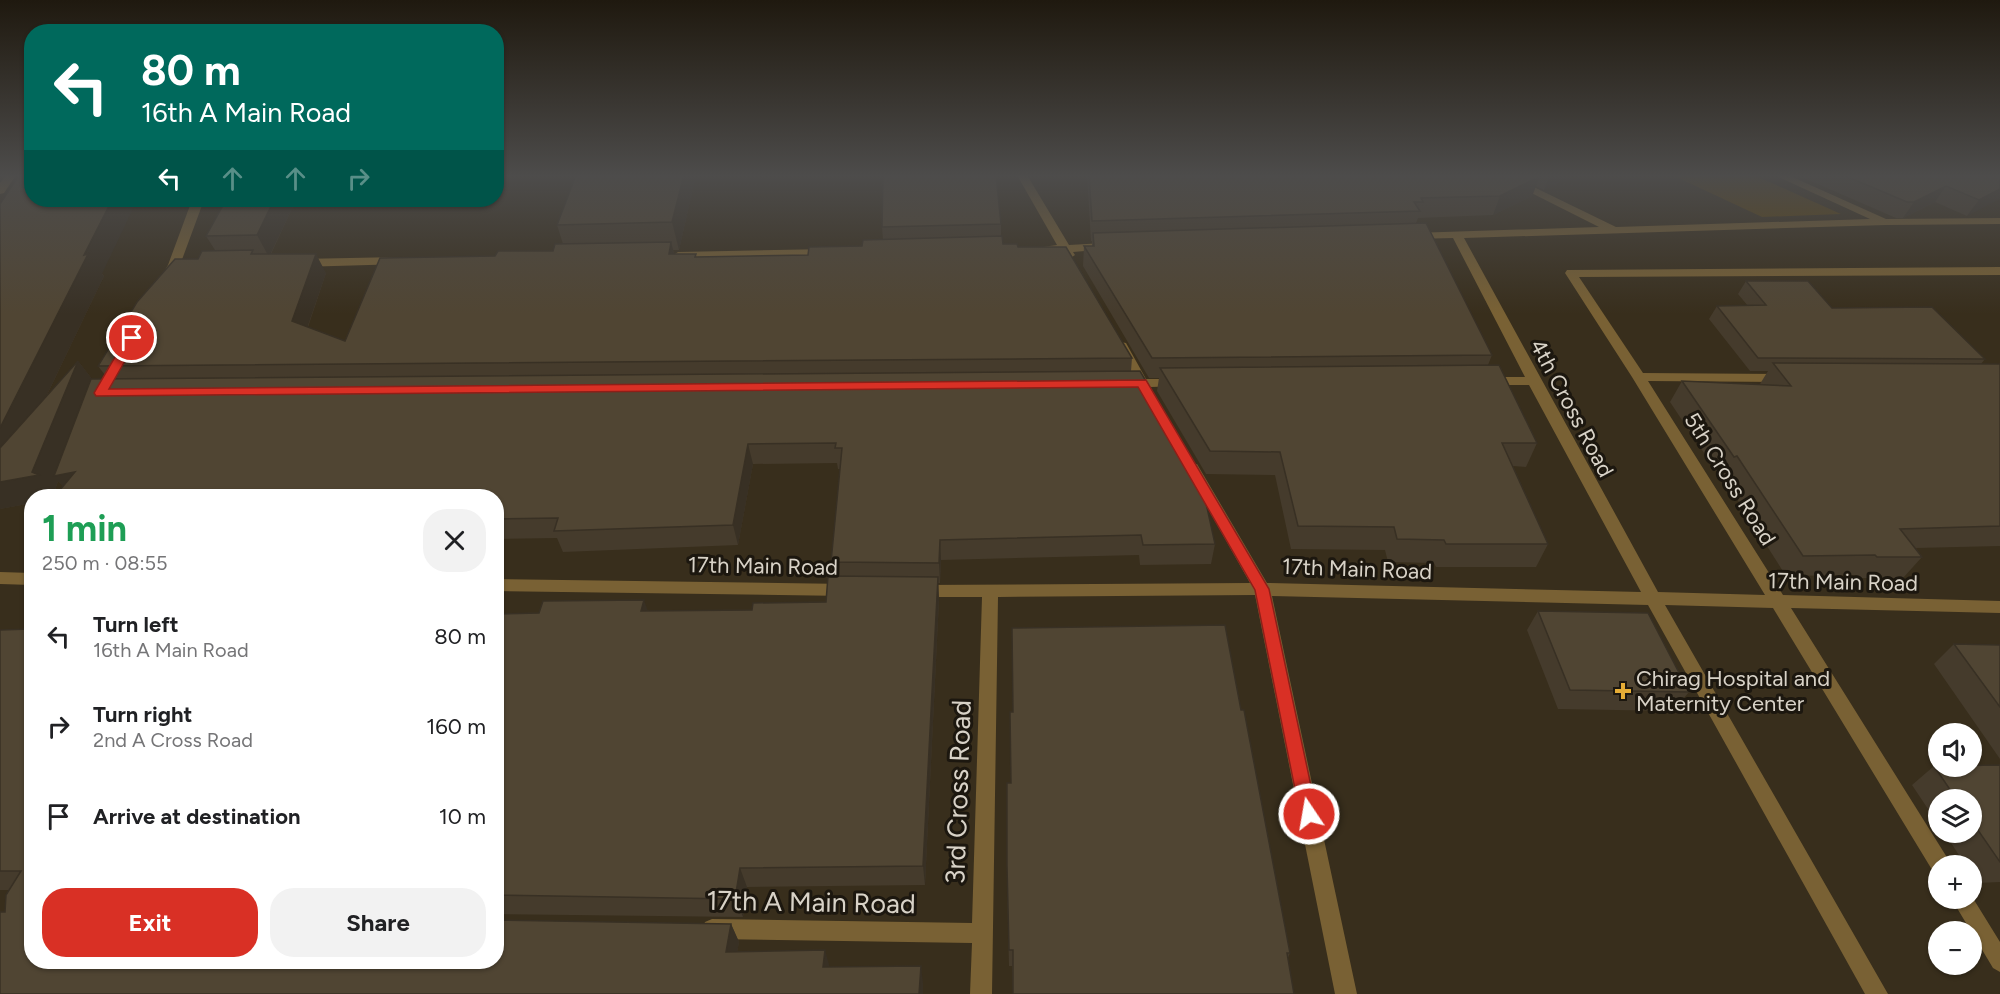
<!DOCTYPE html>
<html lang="en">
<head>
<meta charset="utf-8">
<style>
	body { margin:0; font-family:Figtree,sans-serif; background:#f2f2f2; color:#202124; height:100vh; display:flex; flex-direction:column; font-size:22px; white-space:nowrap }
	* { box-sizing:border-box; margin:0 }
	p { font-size:20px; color:#757577 }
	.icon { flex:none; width:33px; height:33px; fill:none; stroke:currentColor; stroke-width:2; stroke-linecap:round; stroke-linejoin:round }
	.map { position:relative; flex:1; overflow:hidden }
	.side { position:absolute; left:24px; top:489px; width:480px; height:480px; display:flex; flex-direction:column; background:#fff; border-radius:24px; box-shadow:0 2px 4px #0004 }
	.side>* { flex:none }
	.guide { position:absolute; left:24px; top:24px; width:480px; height:183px; border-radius:24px; box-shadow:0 2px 4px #0004; background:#00695c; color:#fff; overflow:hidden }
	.buttons { position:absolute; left:1928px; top:723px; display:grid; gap:12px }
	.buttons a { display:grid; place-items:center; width:54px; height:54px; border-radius:50%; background:#fff; box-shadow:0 2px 4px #0004; font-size:30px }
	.pin { position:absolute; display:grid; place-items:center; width:51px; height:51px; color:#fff; margin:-26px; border:3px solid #fff; border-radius:50%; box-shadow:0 2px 6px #0007 }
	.me { position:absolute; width:66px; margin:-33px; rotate:348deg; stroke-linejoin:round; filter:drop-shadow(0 0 4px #0008) }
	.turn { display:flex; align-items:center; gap:21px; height:126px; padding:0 18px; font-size:27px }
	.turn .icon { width:78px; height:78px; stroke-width:2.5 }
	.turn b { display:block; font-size:42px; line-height:51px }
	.lanes { display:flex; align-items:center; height:57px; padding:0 18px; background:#0003; justify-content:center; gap:30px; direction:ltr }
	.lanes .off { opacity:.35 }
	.round { display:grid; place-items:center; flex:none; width:63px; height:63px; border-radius:24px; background:#f2f2f2 }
	.overview { display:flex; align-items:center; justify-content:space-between; height:102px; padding:0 18px }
	h1 { font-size:36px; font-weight:700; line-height:45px; color:#1e9e55 }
	.button { display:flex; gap:12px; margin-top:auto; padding:12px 18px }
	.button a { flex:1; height:69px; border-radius:24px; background:#d93025; color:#fff; font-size:24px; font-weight:700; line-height:69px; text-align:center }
	.button a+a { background:#f2f2f2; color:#202124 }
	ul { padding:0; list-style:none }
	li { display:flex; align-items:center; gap:18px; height:90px; padding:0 18px }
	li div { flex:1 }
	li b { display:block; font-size:22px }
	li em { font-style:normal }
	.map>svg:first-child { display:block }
</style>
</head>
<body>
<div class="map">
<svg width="2000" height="994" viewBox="0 0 2000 994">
	<rect width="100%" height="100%" fill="#382e1c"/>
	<path fill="#5d430a" d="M 1672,175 L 1754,175 L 1841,214 L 1762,217 Z"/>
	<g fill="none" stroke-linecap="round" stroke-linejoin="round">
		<path fill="#796134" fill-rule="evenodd" d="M 6,175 L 16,175 L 4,193 L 0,194 L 0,183 Z
			M 1017,175 L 1027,175 L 1069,245 L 1104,243 L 1110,247 L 1108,249 L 1073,252 L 1075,255 L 1069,259 L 1065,257 L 1061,252 L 1043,251 L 1043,247 L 1057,245 Z
			M 1496,175 L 1509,175 L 1616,227 L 1870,219 L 1774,175 L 1788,175 L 1886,219 L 2000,218 L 2000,224 L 1886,225 L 1464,238 L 1658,592 L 1765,595 L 1632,377 L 1565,273 L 1567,270 L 2000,267 L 2000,275 L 1579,277 L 1643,373 L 1783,374 L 1790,378 L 1783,382 L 1648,381 L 1783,595 L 2000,601 L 2000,613 L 1791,608 L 1948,859 L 1951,866 L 1938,866 L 1938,874 L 1934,873 L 1773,608 L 1665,605 L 1888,994 L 1865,994 L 1648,605 L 1272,596 L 1357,994 L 1335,994 L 1255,595 L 998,597 L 992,994 L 970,994 L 972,943 L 712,939 L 705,936 L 702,929 L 705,922 L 712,919 L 972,923 L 982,597 L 919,597 L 913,595 L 911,591 L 913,587 L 919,585 L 1250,583 L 1185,468 L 1187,464 L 1197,464 L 1267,583 L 1641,592 L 1529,385 L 1486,385 L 1479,381 L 1486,377 L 1525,377 L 1453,238 L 1413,239 L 1407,236 L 1413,233 L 1599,227 Z
			M 192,200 L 204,200 L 180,265 L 171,280 L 163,280 L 161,277 L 168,265 Z
			M 828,249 L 834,253 L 832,255 L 678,260 L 672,256 L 678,252 Z
			M 399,257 L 405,261 L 403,264 L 300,267 L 294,263 L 300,259 Z
			M 1121,342 L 1126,343 L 1146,379 L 1177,379 L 1184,383 L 1182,386 L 1151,387 L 1150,391 L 1145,392 L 1138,387 L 1121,386 L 1119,383 L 1121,380 L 1133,379 L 1115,346 Z
			M 0,572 L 32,573 L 32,585 L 0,584 Z
			M 496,579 L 847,584 L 853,586 L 855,590 L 853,594 L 847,596 L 496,591 Z
			M 1971,895 L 2000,942 L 2000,972 L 1993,968 L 1951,898 L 1971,898 Z"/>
	</g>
	<path fill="#453b2c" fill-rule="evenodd" d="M 19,175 L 104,276 L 46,397 L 78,361 L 92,379 L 108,379 L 98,366 L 198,259 L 215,250 L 206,236 L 296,200 L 271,254 L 326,273 L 308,327 L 345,341 L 495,256 L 553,251 L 563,244 L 557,225 L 696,175 L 679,250 L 673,250 L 674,254 L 697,257 L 808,255 L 862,246 L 883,240 L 882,227 L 1001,224 L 1001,237 L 1003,244 L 1018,247 L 1132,358 L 1131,371 L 1215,544 L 1211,564 L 1140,565 L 1139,555 L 941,560 L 940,583 L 938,583 L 939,600 L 925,885 L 747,887 L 743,917 L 496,914 L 496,614 L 648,611 L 752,610 L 826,602 L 833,576 L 831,562 L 840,469 L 838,469 L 837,463 L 753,464 L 738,545 L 563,552 L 557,538 L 496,539 L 496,496 L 32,496 L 32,503 L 0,509 ZM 58,481 L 63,486 L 56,495 L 54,493 Z
		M 1087,175 L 1573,175 L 1544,190 L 1536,186 L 1532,196 L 1493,215 L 1418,218 L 1416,223 L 1492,355 L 1488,365 L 1537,443 L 1526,467 L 1513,466 L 1548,544 L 1536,567 L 1436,567 L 1434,563 L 1388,562 L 1385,550 L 1291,549 L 1275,475 L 1206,474 L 1157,391 L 1159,378 L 1149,378 L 1083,266 L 1084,246 L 1092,246 L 1092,241 L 1091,241 Z
		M 1797,175 L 2000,175 L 1967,216 L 1935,202 L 1903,218 L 1896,218 Z
		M 1746,281 L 1832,308 L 1985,359 L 1981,364 L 2000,364 L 2000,546 L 1916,548 L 1922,557 L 1903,578 L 1859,578 L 1857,575 L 1786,576 L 1723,477 L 1720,477 L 1670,402 L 1682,381 L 1760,384 L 1768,371 L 1750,371 L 1709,319 L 1717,306 L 1748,306 L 1738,294 Z
		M 1538,611 L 1689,692 L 1673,711 L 1558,709 L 1527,630 Z
		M 1012,628 L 1241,710 L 1290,953 L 1288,958 L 1294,994 L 1013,994 L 1012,966 L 1009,966 L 1007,883 L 1007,783 L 1011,783 L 1010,712 L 1013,712 Z
		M 30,629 L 32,962 L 731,924 L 739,942 L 737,952 L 923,983 L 923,994 L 0,994 L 5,912 L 9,890 L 0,890 L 0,630 Z
		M 1954,644 L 2000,645 L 2000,759 L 1934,664 Z
		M 2000,765 L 2000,882 L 1977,883 L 1971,873 L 1971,866 L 1966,866 L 1944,832 L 1971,832 L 1971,800 L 1938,800 L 1938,824 L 1912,785 L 1934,766 Z"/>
	<path fill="#383024" d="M 684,175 L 696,175 L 679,250 L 672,222 Z
		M 1550,175 L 1573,175 L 1544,190 Z
		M 1540,176 L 1532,196 L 1493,215 L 1500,196 Z
		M 1946,186 L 1935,202 L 1903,218 L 1914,202 Z
		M 2000,189 L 2000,199 L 1967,216 L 1979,200 Z
		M 112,200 L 137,200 L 102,274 L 104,276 L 6,480 L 0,473 L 0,428 Z
		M 274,200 L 296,200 L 269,257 L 257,235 Z
		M 671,242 L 676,261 L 669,254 Z
		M 316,254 L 326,273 L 303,340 L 292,321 Z
		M 78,361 L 96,384 L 75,472 L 71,496 L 58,481 L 54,493 L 57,496 L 32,496 L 32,503 L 0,509 L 0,482 L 32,472 Z
		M 748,444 L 753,464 L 738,545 L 733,525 Z
		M 940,540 L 941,560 L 940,583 L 939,563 Z
		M 938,577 L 939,600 L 925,885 L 923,866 Z
		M 644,600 L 652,622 L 641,611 Z
		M 740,868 L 747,887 L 743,917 L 735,899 Z
		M 731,924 L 739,942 L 734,970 L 726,952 Z
		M 825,950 L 830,968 L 823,967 Z
		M 921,966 L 923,983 L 923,994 L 919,994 Z"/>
	<path fill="#504533" stroke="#383024" stroke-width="1.5" d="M 19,175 L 32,175 L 32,200 L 112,200 L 84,255 L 88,254 L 0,428 L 0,204 Z
		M 576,175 L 684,175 L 672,222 L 557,225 Z
		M 883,175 L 996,175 L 1001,224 L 882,227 Z
		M 1089,175 L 1537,175 L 1540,176 L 1500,196 L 1421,198 L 1423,202 L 1414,202 L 1420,211 L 1092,221 Z
		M 1843,175 L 2000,175 L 2000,189 L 1979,200 L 1946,186 L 1914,202 L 1907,202 Z
		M 226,200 L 274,200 L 257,235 L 206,236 Z
		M 1426,223 L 1492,355 L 1152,358 L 1084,246 L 1094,246 L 1093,233 Z
		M 1002,236 L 1003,244 L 1017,244 L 1018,247 L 1066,247 L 1132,358 L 98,366 L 137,302 L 175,259 L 198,259 L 202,251 L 253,250 L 251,254 L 316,254 L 292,321 L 345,341 L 380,258 L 495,256 L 498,251 L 553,251 L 555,244 L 671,242 L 669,254 L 696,254 L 695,257 L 808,255 L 809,247 L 862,246 L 863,240 Z
		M 1746,281 L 1808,281 L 1832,308 L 1932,307 L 1985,359 L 1758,358 L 1717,306 L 1766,305 Z
		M 78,361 L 32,472 L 39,475 L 0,482 L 0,448 Z
		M 1773,363 L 2000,364 L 2000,526 L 1900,529 L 1922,557 L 1877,557 L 1875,555 L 1803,556 L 1737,456 L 1734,457 L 1682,381 L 1791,386 Z
		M 1499,365 L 1537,443 L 1502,443 L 1548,544 L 1446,544 L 1444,540 L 1397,539 L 1394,527 L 1298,526 L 1280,452 L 1210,451 L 1160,368 Z
		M 1140,371 L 1199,471 L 1215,544 L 1143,545 L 1141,535 L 940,540 L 939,563 L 831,562 L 842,448 L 835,448 L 836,443 L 748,444 L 733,525 L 554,531 L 558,518 L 496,519 L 496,496 L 55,496 L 75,472 L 54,476 L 91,379 Z
		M 828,576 L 938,577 L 923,866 L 740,868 L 735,899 L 496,895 L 496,614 L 539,613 L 543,601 L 644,600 L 641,611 L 752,610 L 753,603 L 826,602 Z
		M 1538,611 L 1648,613 L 1689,692 L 1570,690 Z
		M 1225,625 L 1241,710 L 1244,710 L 1290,953 L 1287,953 L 1294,994 L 1013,994 L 1013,950 L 1009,950 L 1007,866 L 1007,783 L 1011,783 L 1010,712 L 1013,712 L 1012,628 Z
		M 32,628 L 32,962 L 496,962 L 496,920 L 731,924 L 726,952 L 825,950 L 823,967 L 921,966 L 919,994 L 0,994 L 0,912 L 5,912 L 6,895 L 21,871 L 0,871 L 0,630 L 30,629 Z
		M 1954,644 L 2000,645 L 2000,707 Z
		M 2000,765 L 2000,862 L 1971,820 L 1971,800 L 1957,800 L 1934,766 Z"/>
	<linearGradient id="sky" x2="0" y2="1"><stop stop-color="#1f190f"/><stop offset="0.56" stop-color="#4d4c4b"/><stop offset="1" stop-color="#4d4c4b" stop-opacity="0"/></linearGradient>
	<rect width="2000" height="314" fill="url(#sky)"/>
	<path fill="#d93025" stroke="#8d1f18" stroke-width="1.5" d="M 132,334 L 138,338 L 109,389 L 1146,380 L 1269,589 L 1317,814 L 1315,820 L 1309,822 L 1302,820 L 1300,814 L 1255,590 L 1138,387 L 96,396 L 94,393 L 126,338 Z"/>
	<path fill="#e6ad36" stroke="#1c170f" stroke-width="2" d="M1620 682h6v6h6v6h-6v6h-6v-6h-6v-6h6z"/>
	<g text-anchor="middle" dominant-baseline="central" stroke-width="6" stroke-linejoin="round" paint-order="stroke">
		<g font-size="22" fill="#d8d2c7" stroke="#1c170f">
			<text transform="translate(1572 408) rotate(62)">4th Cross Road</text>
			<text transform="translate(1730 479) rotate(58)">5th Cross Road</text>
			<text transform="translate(763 566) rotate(1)">17th Main Road</text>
			<text transform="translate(1357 569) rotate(2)">17th Main Road</text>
			<text transform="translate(1843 582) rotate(1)">17th Main Road</text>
		</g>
		<g font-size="22" fill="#d8d2c7" stroke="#1c170f" text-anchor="start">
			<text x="1636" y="678">Chirag Hospital and<tspan x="1636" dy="25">Maternity Center</tspan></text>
		</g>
		<g font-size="27" fill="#d8d2c7" stroke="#1c170f">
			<text transform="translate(958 792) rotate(-88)">3rd Cross Road</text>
			<text transform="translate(811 902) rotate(1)">17th A Main Road</text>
		</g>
	</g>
</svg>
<div class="buttons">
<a><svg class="icon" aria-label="sound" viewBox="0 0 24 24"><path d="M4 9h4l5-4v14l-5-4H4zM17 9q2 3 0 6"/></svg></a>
<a><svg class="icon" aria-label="layers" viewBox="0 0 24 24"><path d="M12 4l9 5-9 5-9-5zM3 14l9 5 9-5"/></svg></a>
<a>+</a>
<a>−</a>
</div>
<div class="pin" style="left:132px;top:338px;background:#d93025"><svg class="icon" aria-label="arrive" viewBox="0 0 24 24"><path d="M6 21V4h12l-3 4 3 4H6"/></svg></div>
<svg class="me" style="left:1309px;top:814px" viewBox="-20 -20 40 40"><circle r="17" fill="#d93025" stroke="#fff" stroke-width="3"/><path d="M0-11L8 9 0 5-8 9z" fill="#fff"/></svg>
<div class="guide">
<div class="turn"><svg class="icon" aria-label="left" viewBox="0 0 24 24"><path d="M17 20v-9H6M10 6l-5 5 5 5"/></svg><div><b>80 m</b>16th A Main Road</div></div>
<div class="lanes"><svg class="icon" aria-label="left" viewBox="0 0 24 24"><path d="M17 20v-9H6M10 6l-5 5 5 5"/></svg><svg class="icon off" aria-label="ahead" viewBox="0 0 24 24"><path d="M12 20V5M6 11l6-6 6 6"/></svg><svg class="icon off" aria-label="ahead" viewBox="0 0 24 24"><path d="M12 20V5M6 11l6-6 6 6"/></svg><svg class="icon off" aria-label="right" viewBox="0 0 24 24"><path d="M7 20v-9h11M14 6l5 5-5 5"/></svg></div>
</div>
<section class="side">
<div class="overview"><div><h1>1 min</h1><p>250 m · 08:55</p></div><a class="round"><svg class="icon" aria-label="close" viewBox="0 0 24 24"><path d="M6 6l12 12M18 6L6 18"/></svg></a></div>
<ul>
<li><svg class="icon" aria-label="left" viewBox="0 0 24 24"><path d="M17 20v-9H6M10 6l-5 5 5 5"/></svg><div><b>Turn left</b><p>16th A Main Road</p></div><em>80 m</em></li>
<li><svg class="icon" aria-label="right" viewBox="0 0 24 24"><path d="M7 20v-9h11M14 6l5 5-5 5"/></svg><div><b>Turn right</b><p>2nd A Cross Road</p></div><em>160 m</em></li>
<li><svg class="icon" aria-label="arrive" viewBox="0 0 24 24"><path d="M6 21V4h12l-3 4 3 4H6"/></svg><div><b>Arrive at destination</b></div><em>10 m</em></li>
</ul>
<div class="button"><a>Exit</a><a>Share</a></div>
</section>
</div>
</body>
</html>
